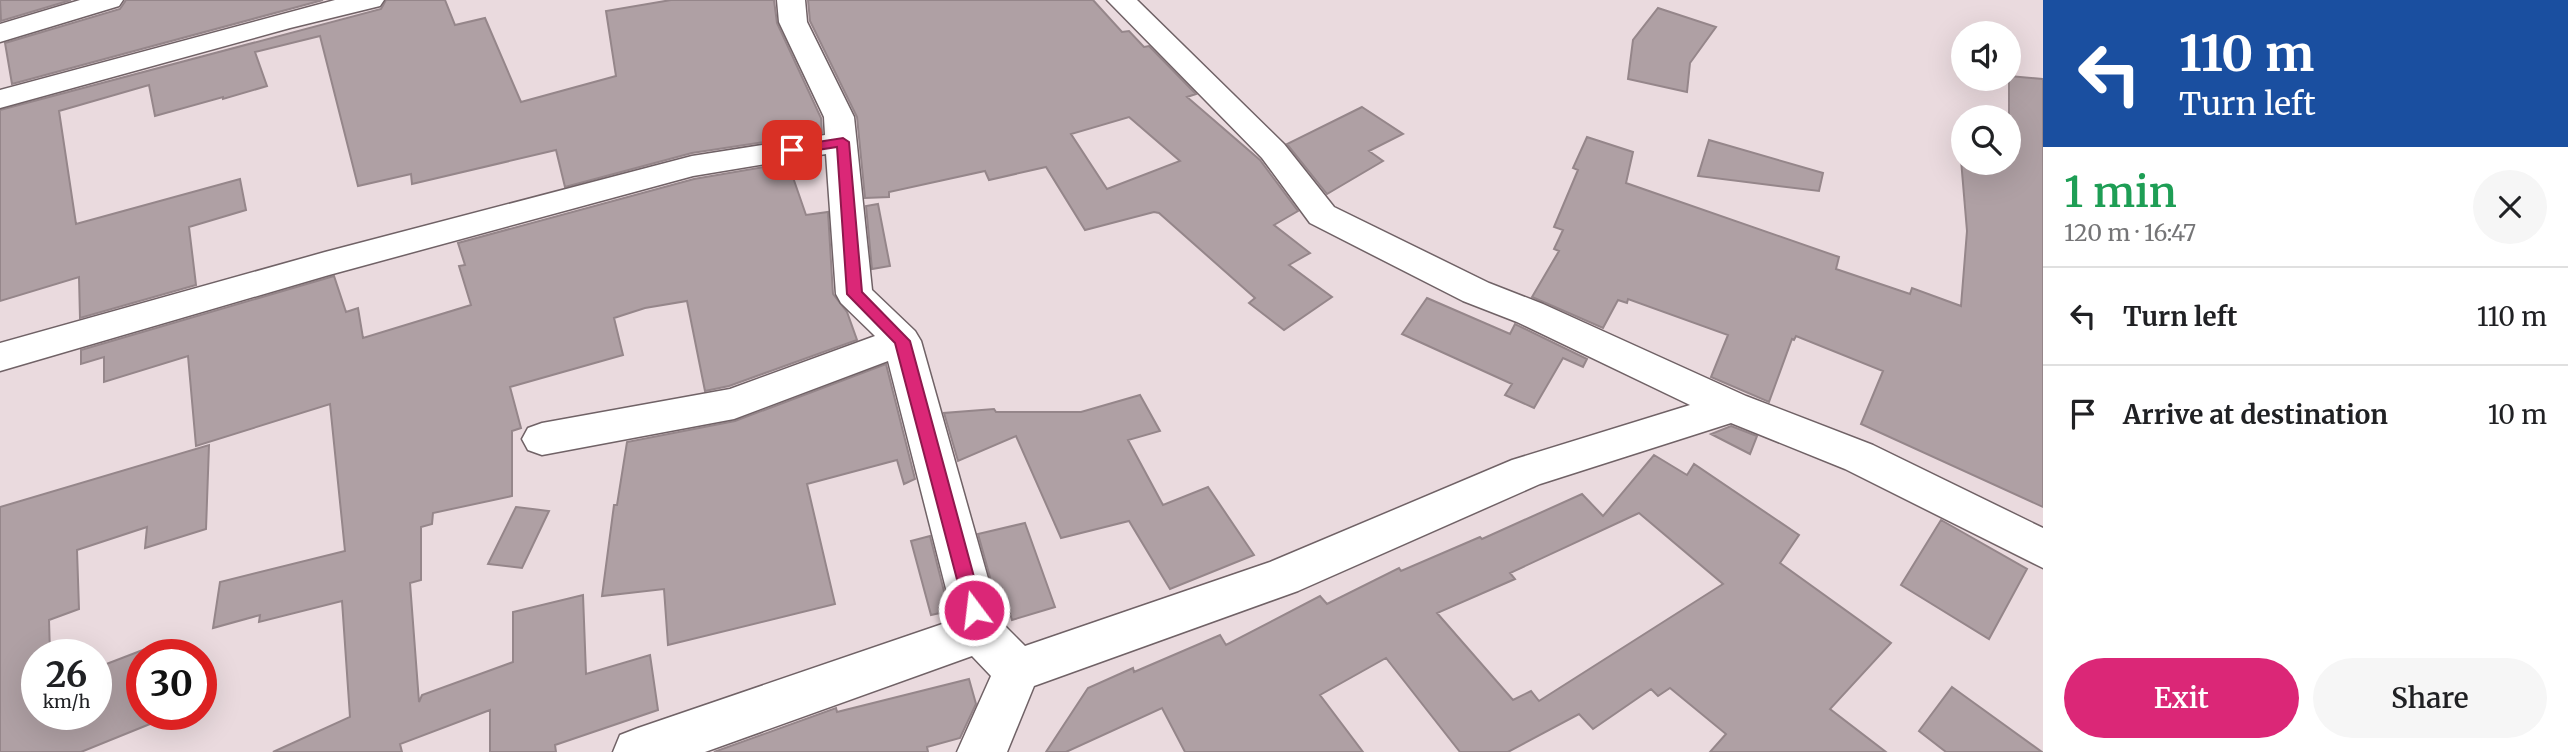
<!DOCTYPE html>
<html lang="en">
<head>
<meta charset="utf-8">
<style>
	body { margin:0; font-family:Merriweather,serif; background:#f6f6f6; color:#202124; height:100vh; display:flex; flex-direction:column; font-size:26px; white-space:nowrap }
	* { box-sizing:border-box; margin:0 }
	p { font-size:23px; color:#757577 }
	.icon { flex:none; width:38px; height:38px; fill:none; stroke:currentColor; stroke-width:2; stroke-linecap:round; stroke-linejoin:round }
	.map { position:relative; flex:1; overflow:hidden }
	.sheet { display:flex; flex-direction:column; background:#fff; width:525px }
	.sheet>* { flex:none }
	.top-card { background:#1a4fa0; color:#fff; overflow:hidden }
	.buttons { position:absolute; left:1951px; top:21px; display:grid; gap:14px }
	.buttons a { display:grid; place-items:center; width:70px; height:70px; border-radius:50%; background:#fff; box-shadow:0 7px 28px #0002; font-size:35px }
	.speed { position:absolute; left:21px; top:639px; display:flex; gap:14px; font-size:35px; font-weight:700; text-align:center }
	.speed>* { display:grid; place-content:center; width:91px; height:91px; border-radius:50%; background:#fff; box-shadow:0 7px 28px #0002; line-height:1 }
	.speed small { font-size:18px; font-weight:400 }
	.speed .limit { border:10px solid #d22; background:#fff; color:#111 }
	.pin { position:absolute; display:grid; place-items:center; width:60px; height:60px; color:#fff; margin:-30px; border-radius:14px; box-shadow:0 4px 10px #0006 }
	.me { position:absolute; width:77px; margin:-38px; rotate:345deg; stroke-linejoin:round; filter:drop-shadow(0 0 5px #0008) }
	.turn { display:flex; align-items:center; gap:24px; height:147px; padding:0 21px; font-size:32px }
	.turn .icon { width:91px; height:91px; stroke-width:2.5 }
	.turn b { display:block; font-size:49px; line-height:60px }
	.round { display:grid; place-items:center; flex:none; width:74px; height:74px; border-radius:37px; background:#f6f6f6 }
	.head { display:flex; align-items:center; justify-content:space-between; height:119px; padding:0 21px }
	h1 { font-size:42px; font-weight:600; line-height:52px; color:#1e9e55 }
	.primary-button { display:flex; gap:14px; margin-top:auto; padding:14px 21px }
	.primary-button a { flex:1; height:80px; border-radius:42px; background:#db2777; color:#fff; font-size:28px; font-weight:600; line-height:80px; text-align:center }
	.primary-button a+a { background:#f6f6f6; color:#202124 }
	ul { padding:0; list-style:none }
	li { display:flex; align-items:center; gap:21px; height:98px; padding:0 21px; border-top:2px solid #e0e0e0 }
	li div { flex:1 }
	li b { display:block; font-size:26px }
	li em { font-style:normal }
	main { display:flex; flex:1; min-height:0 }
	.map>svg:first-child { display:block }
</style>
</head>
<body>
<main>
<div class="map">
<svg width="2043" height="752" viewBox="0 0 2043 752">
	<rect width="100%" height="100%" fill="#eadade"/>
	<path fill="#afa0a4" stroke="#95868a" stroke-width="2" fill-rule="evenodd" d="M 0,0 L 71,0 L 1,21 Z
		M 126,0 L 323,0 L 12,84 L 5,43 L 120,9 Z
		M 386,0 L 445,0 L 455,25 L 485,18 L 521,102 L 616,76 L 606,11 L 671,0 L 774,0 L 777,23 L 821,118 L 822,133 L 692,153 L 565,187 L 556,150 L 412,184 L 411,174 L 358,186 L 320,36 L 255,52 L 267,86 L 223,99 L 223,97 L 155,116 L 149,85 L 59,111 L 76,224 L 240,179 L 246,210 L 189,227 L 196,285 L 80,318 L 79,277 L 0,301 L 0,110 L 381,9 Z
		M 808,0 L 1093,0 L 1122,32 L 1129,31 L 1144,47 L 1149,46 L 1196,94 L 1187,97 L 1260,160 L 1298,211 L 1274,225 L 1310,253 L 1289,265 L 1332,297 L 1284,330 L 1249,303 L 1255,298 L 1159,213 L 1154,212 L 1085,230 L 1046,167 L 989,180 L 985,171 L 889,192 L 889,197 L 865,198 L 857,117 L 810,21 ZM 1129,117 L 1180,161 L 1107,189 L 1071,134 Z
		M 1658,8 L 1716,27 L 1690,63 L 1687,92 L 1628,79 L 1633,40 Z
		M 2009,76 L 2043,79 L 2043,507 L 1861,424 L 1883,371 L 1796,336 L 1794,340 L 1792,339 L 1769,402 L 1711,377 L 1728,335 L 1628,299 L 1627,303 L 1618,300 L 1603,328 L 1532,297 L 1559,251 L 1554,249 L 1563,230 L 1554,227 L 1578,170 L 1573,168 L 1587,137 L 1633,152 L 1626,183 L 1839,257 L 1836,269 L 1910,294 L 1912,288 L 1961,306 L 1967,231 L 1959,136 L 1964,137 L 1964,163 L 2009,163 Z
		M 1362,107 L 1403,134 L 1369,151 L 1383,161 L 1327,194 L 1287,144 Z
		M 1709,140 L 1823,173 L 1819,191 L 1698,176 Z
		M 788,163 L 806,215 L 828,212 L 833,294 L 847,312 L 857,340 L 729,386 L 705,391 L 687,301 L 645,308 L 614,318 L 623,355 L 510,387 L 521,428 L 512,431 L 512,496 L 433,513 L 432,524 L 421,527 L 421,580 L 410,583 L 419,702 L 422,695 L 513,662 L 513,612 L 583,595 L 586,674 L 650,655 L 658,710 L 555,745 L 556,752 L 490,752 L 490,710 L 400,744 L 402,752 L 273,752 L 350,717 L 342,601 L 259,622 L 260,615 L 213,628 L 220,582 L 345,551 L 330,404 L 196,446 L 188,356 L 104,382 L 104,357 L 81,364 L 81,350 L 334,276 L 346,312 L 358,308 L 363,338 L 471,305 L 459,266 L 465,265 L 458,243 L 694,179 Z
		M 878,204 L 890,266 L 872,269 L 866,206 Z
		M 1427,298 L 1510,334 L 1515,324 L 1587,359 L 1583,367 L 1563,358 L 1534,408 L 1505,395 L 1512,384 L 1402,334 Z
		M 886,364 L 915,479 L 904,484 L 897,460 L 807,484 L 835,604 L 668,645 L 664,589 L 602,596 L 614,505 L 617,505 L 627,442 L 735,421 Z
		M 1140,395 L 1160,431 L 1128,440 L 1163,505 L 1208,487 L 1254,555 L 1170,589 L 1129,521 L 1061,538 L 1016,436 L 958,461 L 944,413 L 994,409 L 996,412 L 1081,412 Z
		M 1731,426 L 1757,436 L 1750,454 L 1711,434 Z
		M 209,445 L 206,529 L 145,548 L 147,527 L 77,550 L 79,609 L 49,620 L 50,654 L 37,654 L 37,714 L 96,714 L 96,668 L 148,648 L 148,654 L 142,654 L 142,714 L 150,714 L 150,724 L 81,752 L 0,752 L 0,507 Z
		M 1654,455 L 1687,475 L 1694,464 L 1799,535 L 1780,563 L 1891,643 L 1830,709 L 1886,752 L 1710,752 L 1726,734 L 1670,688 L 1658,696 L 1651,689 L 1593,729 L 1579,714 L 1508,752 L 1460,752 L 1386,658 L 1320,695 L 1363,752 L 1185,752 L 1162,708 L 1066,752 L 1046,752 L 1088,688 L 1133,668 L 1134,672 L 1220,635 L 1226,645 L 1320,596 L 1327,604 L 1399,568 L 1401,571 L 1480,537 L 1482,539 L 1582,494 L 1603,516 ZM 1639,513 L 1723,584 L 1539,701 L 1531,691 L 1513,700 L 1437,613 L 1515,579 L 1510,573 Z
		M 516,507 L 549,511 L 522,568 L 488,564 Z
		M 1941,520 L 2027,569 L 1989,639 L 1901,585 Z
		M 1025,523 L 1055,607 L 1012,620 L 1005,597 L 996,599 L 978,534 Z
		M 930,536 L 949,611 L 931,615 L 911,541 Z
		M 969,679 L 976,704 L 960,738 L 927,747 L 928,752 L 714,752 L 836,708 L 837,712 Z
		M 1952,687 L 2042,752 L 1946,752 L 1919,731 Z"/>
	<g fill="none" stroke-linecap="round" stroke-linejoin="round">
		<defs>
			<path id="minor" d="M 80,0 L 123,0 L 119,6 L 0,42 L 0,24 Z
				M 335,0 L 384,0 L 380,6 L 290,28 L 0,108 L 0,90 Z
				M 777,0 L 805,0 L 807,22 L 854,117 L 872,290 L 915,331 L 921,341 L 1000,621 L 1025,646 L 1270,562 L 1512,460 L 1690,405 L 1517,322 L 1463,301 L 1310,223 L 1262,158 L 1107,0 L 1137,0 L 1284,144 L 1334,207 L 1489,283 L 1543,304 L 1746,396 L 1873,445 L 2043,528 L 2043,568 L 1845,469 L 1731,423 L 1540,484 L 1298,591 L 1034,686 L 1007,752 L 957,752 L 991,676 L 972,656 L 705,752 L 613,752 L 620,735 L 638,728 L 954,620 L 888,361 L 734,419 L 542,455 L 528,450 L 522,439 L 528,428 L 542,423 L 730,389 L 875,336 L 841,303 L 836,294 L 826,154 L 693,176 L 329,275 L 0,371 L 0,343 L 325,252 L 692,156 L 825,135 L 824,117 L 779,22 Z"/>
		</defs>
		<use href="#minor" stroke="#706266" stroke-width="3"/>
		<use href="#minor" fill="#fff" fill-rule="evenodd"/>
	</g>
	<path fill="#db2777" stroke="#8e194d" stroke-width="2" d="M 843,138 L 849,142 L 862,292 L 910,341 L 983,610 L 981,616 L 974,618 L 967,616 L 965,610 L 895,343 L 847,294 L 837,147 L 792,154 L 786,150 L 792,146 Z"/>
</svg>
<div class="buttons">
<a><svg class="icon" aria-label="sound" viewBox="0 0 24 24"><path d="M4 9h4l5-4v14l-5-4H4zM17 9q2 3 0 6"/></svg></a>
<a><svg class="icon" aria-label="search" viewBox="0 0 24 24"><circle cx="10" cy="10" r="6"/><path d="M15 15l6 6"/></svg></a>
</div>
<div class="speed"><div>26<small>km/h</small></div><div class="limit">30</div></div>
<div class="pin" style="left:792px;top:150px;background:#d93025"><svg class="icon" aria-label="arrive" viewBox="0 0 24 24"><path d="M6 21V4h12l-3 4 3 4H6"/></svg></div>
<svg class="me" style="left:974px;top:610px" viewBox="-20 -20 40 40"><circle r="17" fill="#db2777" stroke="#fff" stroke-width="3"/><path d="M0-11L8 9 0 5-8 9z" fill="#fff"/></svg>
</div>
<section class="sheet">
<div class="top-card">
<div class="turn"><svg class="icon" aria-label="left" viewBox="0 0 24 24"><path d="M17 20v-9H6M10 6l-5 5 5 5"/></svg><div><b>110 m</b>Turn left</div></div>
</div>
<div class="head"><div><h1>1 min</h1><p>120 m · 16:47</p></div><a class="round"><svg class="icon" aria-label="close" viewBox="0 0 24 24"><path d="M6 6l12 12M18 6L6 18"/></svg></a></div>
<ul>
<li><svg class="icon" aria-label="left" viewBox="0 0 24 24"><path d="M17 20v-9H6M10 6l-5 5 5 5"/></svg><div><b>Turn left</b></div><em>110 m</em></li>
<li><svg class="icon" aria-label="arrive" viewBox="0 0 24 24"><path d="M6 21V4h12l-3 4 3 4H6"/></svg><div><b>Arrive at destination</b></div><em>10 m</em></li>
</ul>
<div class="primary-button"><a>Exit</a><a>Share</a></div>
</section>
</main>
</body>
</html>
